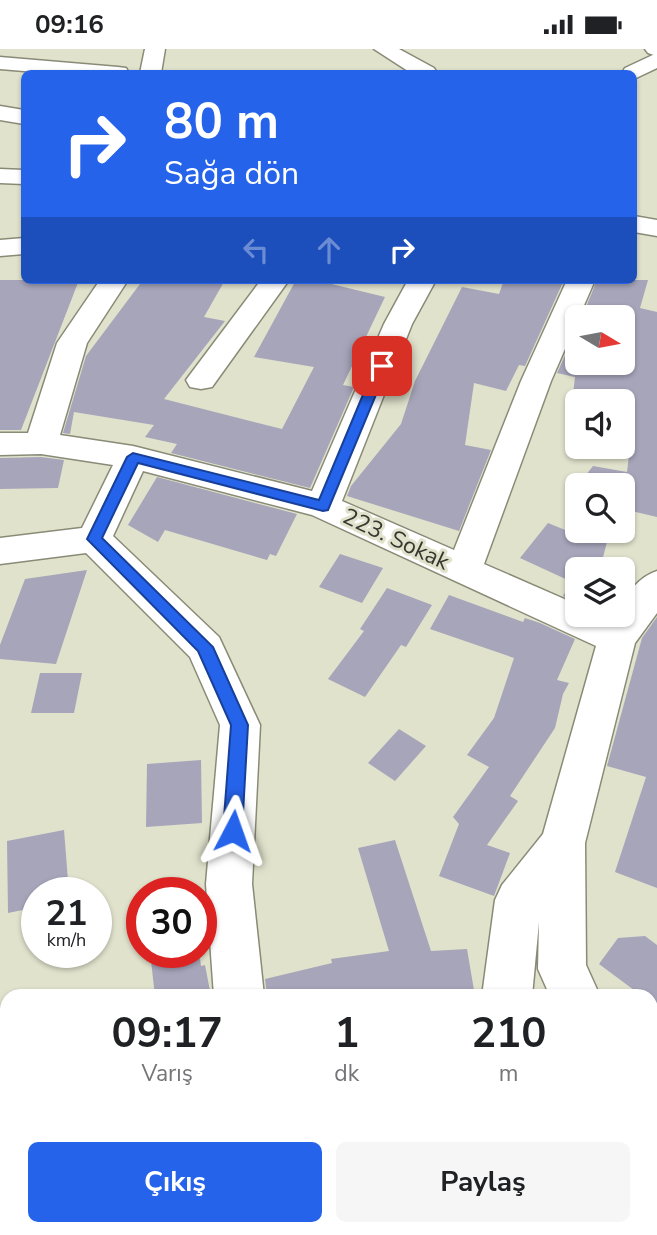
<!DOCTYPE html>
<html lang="tr">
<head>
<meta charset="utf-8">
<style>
	body { margin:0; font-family:"Nunito Sans",sans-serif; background:#f6f6f6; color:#202124; height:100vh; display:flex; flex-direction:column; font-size:26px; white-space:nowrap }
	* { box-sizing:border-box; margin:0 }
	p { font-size:23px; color:#757577 }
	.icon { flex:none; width:38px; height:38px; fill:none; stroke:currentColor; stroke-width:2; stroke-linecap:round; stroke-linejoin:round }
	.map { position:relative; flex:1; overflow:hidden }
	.sheet { position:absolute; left:0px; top:940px; width:658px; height:247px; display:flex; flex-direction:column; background:#fff; border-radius:21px 21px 0 0; box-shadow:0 2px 5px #0004 }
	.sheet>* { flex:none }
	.hud { position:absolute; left:21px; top:21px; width:616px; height:214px; border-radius:10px; box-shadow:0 2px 5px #0004; background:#2563eb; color:#fff; overflow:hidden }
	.needle { width:46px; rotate:100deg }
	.tools { position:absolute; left:565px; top:256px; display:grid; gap:14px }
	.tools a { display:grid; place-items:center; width:70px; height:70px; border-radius:10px; background:#fff; box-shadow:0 2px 5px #0004; font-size:35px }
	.speed { position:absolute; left:21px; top:828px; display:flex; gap:14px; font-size:35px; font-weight:700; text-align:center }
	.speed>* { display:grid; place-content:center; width:91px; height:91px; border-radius:50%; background:#fff; box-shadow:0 2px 5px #0004; line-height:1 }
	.speed small { font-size:18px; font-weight:400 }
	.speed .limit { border:10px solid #d22; background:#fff; color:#111 }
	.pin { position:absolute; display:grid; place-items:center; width:60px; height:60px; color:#fff; margin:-30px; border-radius:14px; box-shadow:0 4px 10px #0006 }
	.me { position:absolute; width:77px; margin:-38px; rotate:4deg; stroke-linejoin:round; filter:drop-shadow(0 0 5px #0008) }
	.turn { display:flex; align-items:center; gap:24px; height:147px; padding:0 28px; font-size:32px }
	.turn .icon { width:91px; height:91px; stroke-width:2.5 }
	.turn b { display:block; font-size:49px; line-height:60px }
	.lanes { display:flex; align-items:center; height:66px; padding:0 28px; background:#0003; justify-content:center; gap:35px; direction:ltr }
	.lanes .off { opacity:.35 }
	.eta { display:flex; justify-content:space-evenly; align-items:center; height:119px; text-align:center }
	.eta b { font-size:42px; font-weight:700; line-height:49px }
	.primary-button { display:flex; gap:14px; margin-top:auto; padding:14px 28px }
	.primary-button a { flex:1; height:80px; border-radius:10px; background:#2563eb; color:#fff; font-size:28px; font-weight:700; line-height:80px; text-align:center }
	.primary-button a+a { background:#f6f6f6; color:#202124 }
	.status { display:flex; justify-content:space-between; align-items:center; height:49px; padding:0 35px; background:#fff; direction:ltr }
	.status svg { height:19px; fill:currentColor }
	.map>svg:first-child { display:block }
</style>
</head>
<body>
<div class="status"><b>09:16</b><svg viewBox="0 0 49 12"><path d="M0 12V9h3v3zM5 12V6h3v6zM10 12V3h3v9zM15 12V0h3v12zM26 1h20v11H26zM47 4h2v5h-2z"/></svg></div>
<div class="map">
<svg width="657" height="1186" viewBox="0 0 657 1186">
	<rect width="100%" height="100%" fill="#e0e2cc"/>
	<path fill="#a6a5ba" d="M 0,231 L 79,231 L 21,381 L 0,381 Z
		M 143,231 L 225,231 L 204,268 L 225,272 L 164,350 L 282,380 L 314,318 L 254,308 L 296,231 L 315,231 L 385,248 L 343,336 L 354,338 L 310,439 L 171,404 L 177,395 L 145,388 L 154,376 L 74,363 L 70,385 L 63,384 L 86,307 Z
		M 504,231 L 564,231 L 525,317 L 519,316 L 506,342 L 474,334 L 465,396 L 491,401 L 459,482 L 347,447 L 351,437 L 401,375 L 415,332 L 462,238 L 499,245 Z
		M 597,231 L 648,231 L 640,259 L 657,263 L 657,468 L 623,460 L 623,435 L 578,436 L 593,417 L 627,423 L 633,372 L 623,370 L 623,352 L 578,352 L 578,363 L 571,362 L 575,328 L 557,324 L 578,278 L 578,313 L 623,313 L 623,268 L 582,268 Z
		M 41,408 L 64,411 L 58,439 L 0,440 L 0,409 Z
		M 157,428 L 297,465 L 276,507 L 270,505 L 267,511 L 165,481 L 158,493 L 128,476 Z
		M 548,474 L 597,494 L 602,486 L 608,489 L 600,520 L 578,520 L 578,553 L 563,547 L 572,533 L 520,509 Z
		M 340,505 L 383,519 L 362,554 L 319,538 Z
		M 87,521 L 56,615 L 0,610 L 0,596 L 25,530 Z
		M 387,539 L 432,556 L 406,598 L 401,596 L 365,648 L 328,630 L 364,582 L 360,580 Z
		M 449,546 L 523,573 L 525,569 L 540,574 L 575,590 L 557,631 L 569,634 L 563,645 L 555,679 L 510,747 L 518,752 L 487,796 L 510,804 L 494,847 L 439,827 L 459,775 L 453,768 L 489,718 L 467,706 L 494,669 L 514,609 L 430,580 Z
		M 657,568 L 657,839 L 615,823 L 646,728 L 607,717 L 642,589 Z
		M 40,624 L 82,624 L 74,664 L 31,664 Z
		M 399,680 L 426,697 L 395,732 L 368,714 Z
		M 201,711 L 202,774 L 146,778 L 147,715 Z
		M 64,781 L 69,844 L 37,844 L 37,858 L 8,864 L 7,792 Z
		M 395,791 L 431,902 L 467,900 L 475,947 L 267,947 L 265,930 L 332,914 L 331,910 L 389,902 L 358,799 Z
		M 645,887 L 657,896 L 657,958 L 651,953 L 651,947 L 642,947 L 599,915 L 618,889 Z
		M 150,903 L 199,903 L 201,917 L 205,916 L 211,947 L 155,947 Z"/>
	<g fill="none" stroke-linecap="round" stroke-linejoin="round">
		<defs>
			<path id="minor" d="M 145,0 L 165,0 L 161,24 L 140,24 Z
				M 374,0 L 399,0 L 434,19 L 437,24 L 411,24 Z
				M 657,4 L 657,19 L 634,30 L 634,24 L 622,24 L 625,19 Z
				M 0,8 L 118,18 L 126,19 L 129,24 L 48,24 L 0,20 Z
				M 0,57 L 24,61 L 24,75 L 0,71 Z
				M 0,120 L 24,121 L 24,135 L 0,134 Z
				M 634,167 L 657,171 L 657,187 L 634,183 Z
				M 24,189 L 24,205 L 0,207 L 0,191 Z
				M 100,231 L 128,231 L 87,294 L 60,386 L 133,397 L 312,442 L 384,275 L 408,231 L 436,231 L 412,275 L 342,452 L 454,501 L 521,332 L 567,231 L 595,231 L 551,332 L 484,515 L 578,556 L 578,565 L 598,565 L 610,570 L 614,565 L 623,565 C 623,546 639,528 657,522 L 657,564 L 635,594 L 585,794 L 586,916 L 600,947 L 550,947 L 538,920 L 539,873 L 532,947 L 482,947 L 495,851 L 502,836 L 543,785 L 596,597 L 312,466 L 143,422 L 113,487 L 219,588 L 260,676 L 252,835 L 264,947 L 214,947 L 206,835 L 220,676 L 190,608 L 86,504 L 0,515 L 0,489 L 82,479 L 113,416 L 41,405 L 0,406 L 0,384 L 28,384 L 57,294 Z
				M 261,231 L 289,231 L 212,338 L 201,340 L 190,338 L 186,331 Z
				M 651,1065 L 657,1068 L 657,1129 L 651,1126 Z
				M 253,1180 L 309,1180 L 311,1186 L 255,1186 Z
				M 474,1180 L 530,1180 L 531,1186 L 475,1186 Z"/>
			<path id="tertiary" d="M 645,0 L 657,0 L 657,7 L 648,4 Z"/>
		</defs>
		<use href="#minor" stroke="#898b77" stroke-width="3"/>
		<use href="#tertiary" stroke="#898b77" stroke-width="3"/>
		<use href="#minor" fill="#fff" fill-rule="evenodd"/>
		<use href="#tertiary" fill="#fff" fill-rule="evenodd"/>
	</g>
	<path fill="#2563eb" stroke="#184099" stroke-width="2" d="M 382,313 L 388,317 L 328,461 L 323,462 L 138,414 L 102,489 L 213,598 L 248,676 L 242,782 L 239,788 L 233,790 L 226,788 L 223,782 L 231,676 L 198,602 L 87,490 L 127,408 L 133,404 L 319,451 L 375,317 Z"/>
	<g text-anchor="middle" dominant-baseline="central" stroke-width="6" stroke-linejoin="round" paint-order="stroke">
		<g font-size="23" fill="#37372f" stroke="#e0e2cc">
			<text transform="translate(396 490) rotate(25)">223. Sokak</text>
		</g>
	</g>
</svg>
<div class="tools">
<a><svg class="needle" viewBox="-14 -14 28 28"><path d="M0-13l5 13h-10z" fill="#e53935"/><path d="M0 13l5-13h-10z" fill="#757577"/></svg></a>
<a><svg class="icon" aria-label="sound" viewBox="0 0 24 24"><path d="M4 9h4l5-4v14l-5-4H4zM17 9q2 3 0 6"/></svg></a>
<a><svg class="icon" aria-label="search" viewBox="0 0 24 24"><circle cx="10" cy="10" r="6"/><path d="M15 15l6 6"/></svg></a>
<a><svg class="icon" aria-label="layers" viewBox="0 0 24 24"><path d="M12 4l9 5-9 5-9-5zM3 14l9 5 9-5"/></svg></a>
</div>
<div class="speed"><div>21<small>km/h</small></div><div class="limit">30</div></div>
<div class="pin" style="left:382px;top:317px;background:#d93025"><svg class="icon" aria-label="arrive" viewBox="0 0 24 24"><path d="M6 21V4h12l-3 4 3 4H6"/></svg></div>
<svg class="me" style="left:233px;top:782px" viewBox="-20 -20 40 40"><path d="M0-17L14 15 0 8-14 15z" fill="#2563eb" stroke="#fff" stroke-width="4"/></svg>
<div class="hud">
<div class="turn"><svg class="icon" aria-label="right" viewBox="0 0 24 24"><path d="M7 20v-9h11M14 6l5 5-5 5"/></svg><div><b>80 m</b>Sağa dön</div></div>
<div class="lanes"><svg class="icon off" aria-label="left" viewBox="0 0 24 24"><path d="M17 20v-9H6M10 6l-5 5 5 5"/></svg><svg class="icon off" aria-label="ahead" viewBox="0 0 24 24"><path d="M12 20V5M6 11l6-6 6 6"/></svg><svg class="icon" aria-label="right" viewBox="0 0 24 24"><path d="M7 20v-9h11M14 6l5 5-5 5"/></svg></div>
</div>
<section class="sheet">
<div class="eta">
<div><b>09:17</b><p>Varış</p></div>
<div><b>1</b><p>dk</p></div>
<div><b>210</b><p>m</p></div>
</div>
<div class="primary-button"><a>Çıkış</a><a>Paylaş</a></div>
</section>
</div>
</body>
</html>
